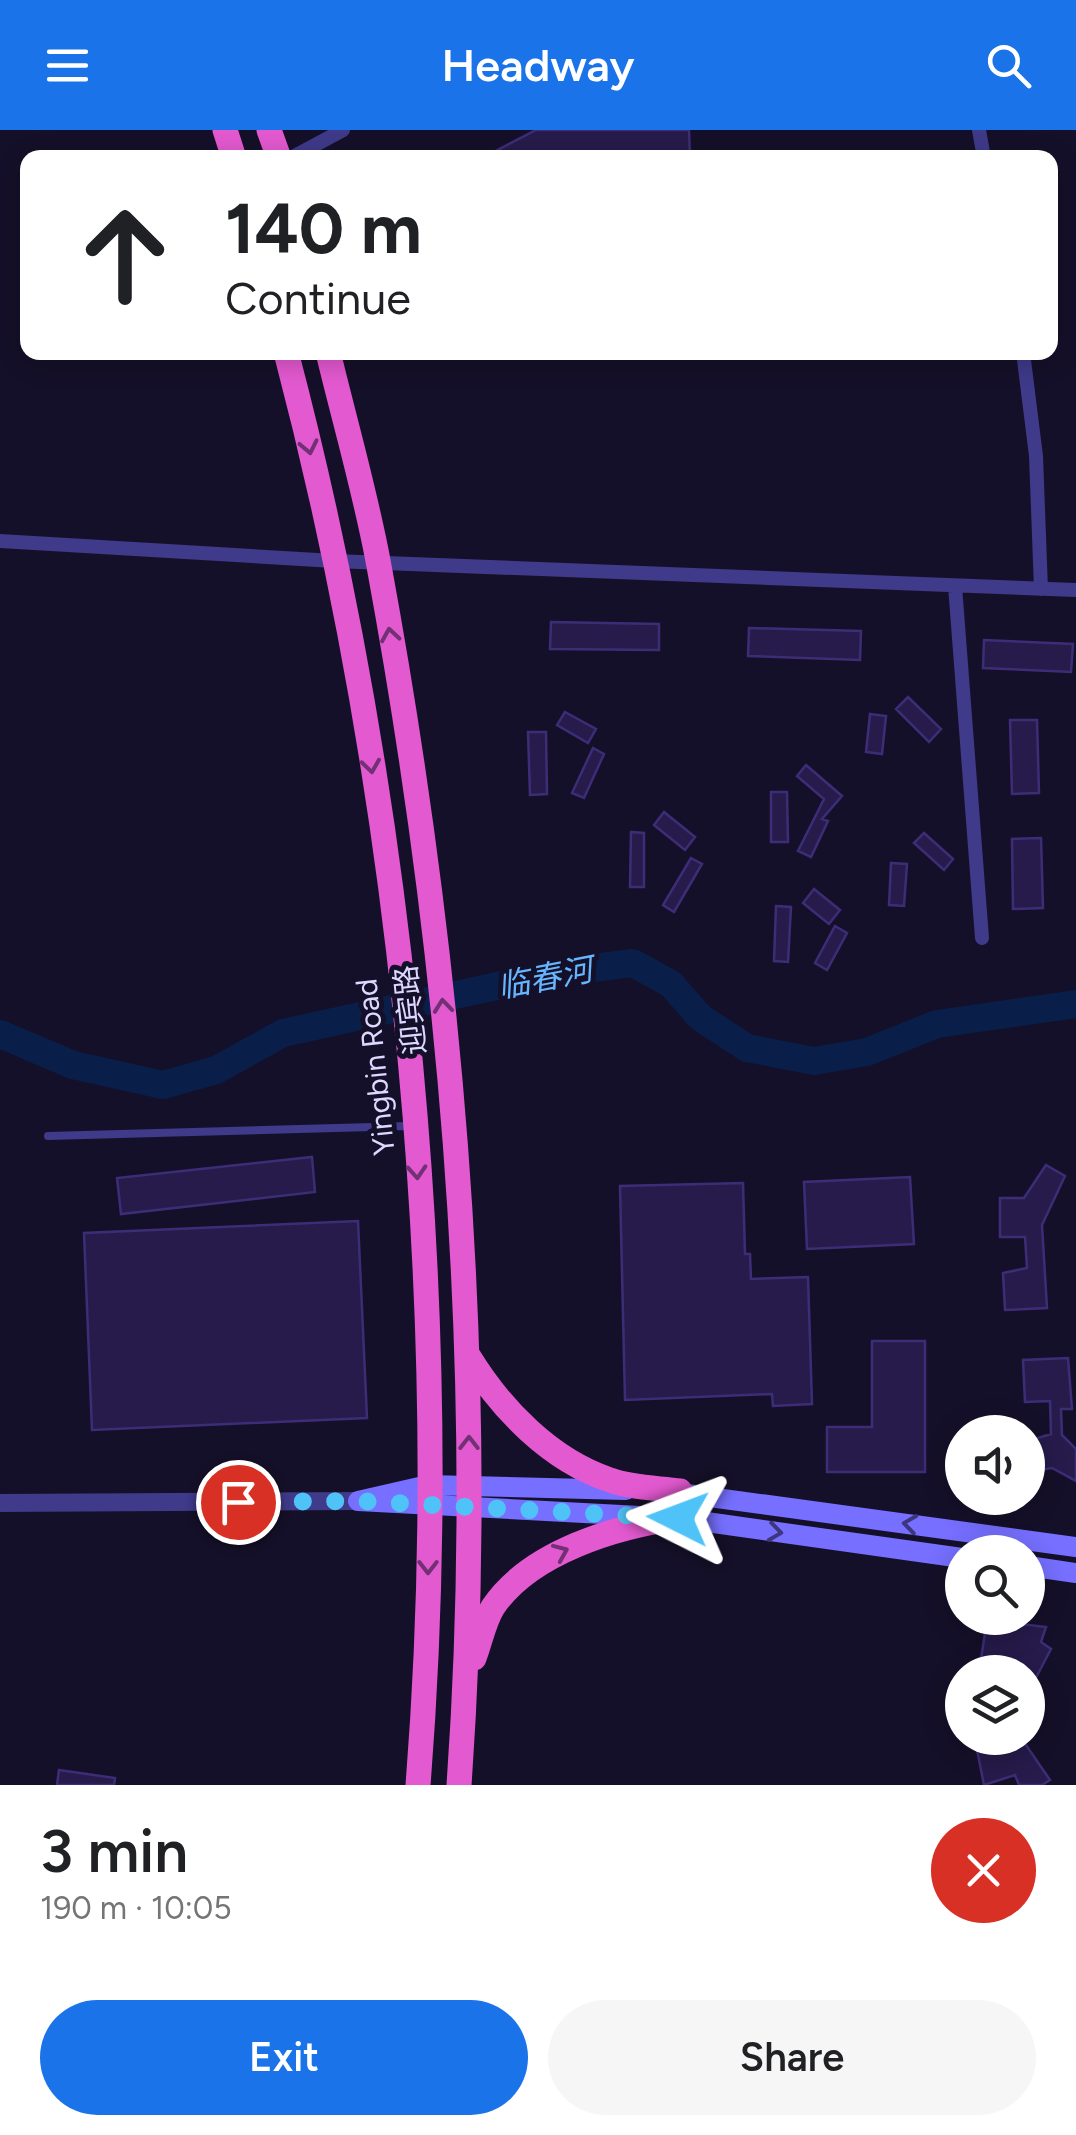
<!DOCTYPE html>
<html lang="en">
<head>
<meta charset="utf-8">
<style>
	body { margin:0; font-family:Figtree,"Noto Sans SC",sans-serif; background:#f6f6f6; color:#202124; height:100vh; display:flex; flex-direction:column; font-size:38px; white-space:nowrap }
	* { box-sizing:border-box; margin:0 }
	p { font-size:32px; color:#757577 }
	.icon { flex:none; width:55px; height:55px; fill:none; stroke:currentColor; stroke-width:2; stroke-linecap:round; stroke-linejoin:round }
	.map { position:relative; height:1655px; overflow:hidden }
	.drawer { display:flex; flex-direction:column; background:#fff; flex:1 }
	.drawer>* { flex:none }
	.hud { position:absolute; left:20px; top:20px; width:1038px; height:210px; border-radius:20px; box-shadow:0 5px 25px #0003; background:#fff; color:#202124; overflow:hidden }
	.buttons { position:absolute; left:945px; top:1285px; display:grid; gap:20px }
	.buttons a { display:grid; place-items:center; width:100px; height:100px; border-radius:50%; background:#fff; box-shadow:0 5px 25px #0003; font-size:50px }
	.pin { position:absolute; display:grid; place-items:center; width:85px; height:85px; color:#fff; margin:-42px; border:5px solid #fff; border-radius:50%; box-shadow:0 2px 10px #0007 }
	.me { position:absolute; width:110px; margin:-55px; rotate:273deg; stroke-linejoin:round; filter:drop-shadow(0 0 8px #0008) }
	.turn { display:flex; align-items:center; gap:35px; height:210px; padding:0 40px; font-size:45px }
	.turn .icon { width:130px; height:130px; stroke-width:2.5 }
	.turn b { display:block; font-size:70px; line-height:85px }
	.round { display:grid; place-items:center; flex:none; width:105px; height:105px; border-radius:52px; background:#f6f6f6 }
	.headline { display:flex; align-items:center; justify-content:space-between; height:170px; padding:0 40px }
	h1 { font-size:60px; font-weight:600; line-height:75px }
	.action { display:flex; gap:20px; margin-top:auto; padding:20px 40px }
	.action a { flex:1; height:115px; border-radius:60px; background:#1a73e8; color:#fff; font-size:40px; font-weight:600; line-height:115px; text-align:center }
	.action a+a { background:#f6f6f6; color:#202124 }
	header { display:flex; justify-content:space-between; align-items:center; height:130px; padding:0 40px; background:#1a73e8; color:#fff; font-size:45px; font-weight:600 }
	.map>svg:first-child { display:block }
</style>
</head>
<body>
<header><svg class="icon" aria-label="menu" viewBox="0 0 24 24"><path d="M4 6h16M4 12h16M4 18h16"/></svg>Headway<svg class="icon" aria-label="search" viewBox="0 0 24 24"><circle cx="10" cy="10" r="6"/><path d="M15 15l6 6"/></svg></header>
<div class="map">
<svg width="1076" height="1655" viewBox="0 0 1076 1655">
	<rect width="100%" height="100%" fill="#151029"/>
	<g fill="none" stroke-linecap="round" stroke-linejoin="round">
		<path stroke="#091f49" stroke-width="28" d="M 0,904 L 73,935 L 163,955 L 216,940 L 283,903 L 560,842 L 633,833 L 671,854 L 701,888 L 747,918 L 814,931 L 867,922 L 937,894 L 1076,874"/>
	</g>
	<path fill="#261b4b" stroke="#3d2d77" stroke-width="2.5" d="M 536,0 L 689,0 L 690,28 L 482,28 Z
		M 551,492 L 659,494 L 659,520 L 550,519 Z
		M 749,498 L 861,501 L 860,530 L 748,526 Z
		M 984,510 L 1073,514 L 1071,542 L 983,538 Z
		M 908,567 L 941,599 L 929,612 L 896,579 Z
		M 565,582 L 596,599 L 588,613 L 557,595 Z
		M 870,584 L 886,586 L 882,624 L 866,622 Z
		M 1010,590 L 1037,590 L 1039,663 L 1012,664 Z
		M 528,602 L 546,602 L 547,664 L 530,665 Z
		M 593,618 L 604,624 L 584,668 L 572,663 Z
		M 806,635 L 842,666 L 822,689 L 828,691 L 811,727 L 798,721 L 824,669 L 797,646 Z
		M 771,662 L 787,662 L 788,712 L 771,712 Z
		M 664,682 L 695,707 L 685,720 L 654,695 Z
		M 631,702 L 644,703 L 644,757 L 630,757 Z
		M 924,703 L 953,729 L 944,740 L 914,713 Z
		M 1041,708 L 1043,778 L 1013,779 L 1012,709 Z
		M 691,728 L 702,734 L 674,782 L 663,775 Z
		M 891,733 L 907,734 L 904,776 L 889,775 Z
		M 814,759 L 840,780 L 829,794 L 803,773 Z
		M 776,776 L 791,777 L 788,832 L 774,831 Z
		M 835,796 L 847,803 L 827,840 L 815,833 Z
		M 312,1027 L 315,1062 L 121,1084 L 117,1048 Z
		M 1046,1035 L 1065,1046 L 1042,1095 L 1047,1178 L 1005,1180 L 1003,1143 L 1027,1138 L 1025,1107 L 1000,1107 L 1000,1068 L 1024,1068 Z
		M 910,1047 L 914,1114 L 807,1119 L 804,1052 Z
		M 743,1053 L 745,1124 L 750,1124 L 751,1149 L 808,1147 L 812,1274 L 773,1276 L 772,1264 L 625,1270 L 620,1056 Z
		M 358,1091 L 367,1288 L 92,1300 L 84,1103 Z
		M 872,1211 L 925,1211 L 925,1342 L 827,1342 L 827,1297 L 872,1297 Z
		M 1068,1228 L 1072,1279 L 1061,1279 L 1062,1305 L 1076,1319 L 1076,1351 L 1052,1338 L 1034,1341 L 1028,1311 L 1051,1304 L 1050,1271 L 1025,1272 L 1023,1230 Z
		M 987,1490 L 1046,1497 L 1041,1512 L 1051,1519 L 1028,1563 L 1028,1542 L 979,1542 Z
		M 996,1608 L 1025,1608 L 1026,1615 L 1050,1650 L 1042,1655 L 1019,1655 L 1015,1645 L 984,1655 L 976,1615 Z
		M 59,1640 L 115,1648 L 114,1655 L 57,1655 Z"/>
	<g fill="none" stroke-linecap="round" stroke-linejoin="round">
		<path stroke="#3f3a89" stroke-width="8" d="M 48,1006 L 409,996"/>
		<path stroke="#3f3a89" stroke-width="14" d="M 979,0 L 984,28
			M 291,28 L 343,0
			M 1023,222 L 1036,326 L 1041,459
			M 0,411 L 334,431 L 1076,460
			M 955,456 L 982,808"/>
		<path stroke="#3f3a89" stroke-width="18" d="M 0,1373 L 358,1371"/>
		<path stroke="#766fff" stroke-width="20" d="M 626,1360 L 428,1355 L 358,1371 L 678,1388 L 962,1428
			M 665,1361 L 1076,1417
			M 1028,1436 L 1076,1443"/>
		<path stroke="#e359d0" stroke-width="25" d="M 225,0 L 234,28
			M 269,0 L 279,28
			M 286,222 C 405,674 455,1190 418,1655
			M 328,222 C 345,293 366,364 379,436 C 453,838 488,1247 459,1655
			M 469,1227 C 501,1279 550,1330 610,1350 C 631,1358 658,1358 680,1361
			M 474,1528 C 480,1513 484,1491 493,1477 C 530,1422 617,1396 678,1388"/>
	</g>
	<defs><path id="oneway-chevron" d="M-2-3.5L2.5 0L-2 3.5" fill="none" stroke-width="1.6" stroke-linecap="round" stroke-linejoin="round" transform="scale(2.5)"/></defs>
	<g stroke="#723174">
		<use href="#oneway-chevron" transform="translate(309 317) rotate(78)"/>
		<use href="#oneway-chevron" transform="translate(390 505) rotate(-99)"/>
		<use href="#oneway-chevron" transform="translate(371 636) rotate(82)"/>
		<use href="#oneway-chevron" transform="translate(443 876) rotate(-96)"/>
		<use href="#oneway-chevron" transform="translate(417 1042) rotate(86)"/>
		<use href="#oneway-chevron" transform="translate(469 1313) rotate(-90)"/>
		<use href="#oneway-chevron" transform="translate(561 1422) rotate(-23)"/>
		<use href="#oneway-chevron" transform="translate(428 1437) rotate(90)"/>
	</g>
	<g stroke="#3c367f">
		<use href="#oneway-chevron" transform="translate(910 1394) rotate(-172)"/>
		<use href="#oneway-chevron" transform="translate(775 1402) rotate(8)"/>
	</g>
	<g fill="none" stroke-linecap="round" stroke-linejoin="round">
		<path stroke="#4fc3f7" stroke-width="18" stroke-dasharray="0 32.4" d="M 238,1372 L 358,1371 L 678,1388"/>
	</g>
	<g text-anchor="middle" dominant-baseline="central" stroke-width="10" stroke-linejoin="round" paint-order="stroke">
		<g font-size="30" fill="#ddd8ff" stroke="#151029">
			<text transform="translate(410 880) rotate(-96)">迎宾路</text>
			<text transform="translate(375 937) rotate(-96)">Yingbin Road</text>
		</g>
		<g font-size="32" font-style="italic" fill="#66b5ff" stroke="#151029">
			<text transform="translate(545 848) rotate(-11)">临春河</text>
		</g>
	</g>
</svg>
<div class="buttons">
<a><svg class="icon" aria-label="sound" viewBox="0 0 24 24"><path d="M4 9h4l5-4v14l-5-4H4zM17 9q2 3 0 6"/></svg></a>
<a><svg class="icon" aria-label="search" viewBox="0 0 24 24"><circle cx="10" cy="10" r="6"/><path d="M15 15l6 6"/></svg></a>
<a><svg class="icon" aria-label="layers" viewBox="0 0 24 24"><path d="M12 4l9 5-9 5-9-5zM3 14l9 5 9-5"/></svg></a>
</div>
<div class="pin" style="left:238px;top:1372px;background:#d93025"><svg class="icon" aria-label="arrive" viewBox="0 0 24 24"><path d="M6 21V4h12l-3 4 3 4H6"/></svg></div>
<svg class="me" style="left:678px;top:1388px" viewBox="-20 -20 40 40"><path d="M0-17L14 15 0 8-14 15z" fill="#4fc3f7" stroke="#fff" stroke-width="4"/></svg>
<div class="hud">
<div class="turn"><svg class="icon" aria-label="ahead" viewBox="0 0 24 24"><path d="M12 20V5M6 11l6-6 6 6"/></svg><div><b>140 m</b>Continue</div></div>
</div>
</div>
<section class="drawer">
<div class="headline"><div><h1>3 min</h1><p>190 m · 10:05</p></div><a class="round" style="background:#d93025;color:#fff"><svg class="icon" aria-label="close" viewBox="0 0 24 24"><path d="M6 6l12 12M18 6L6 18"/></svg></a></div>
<div class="action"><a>Exit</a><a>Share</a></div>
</section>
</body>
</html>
